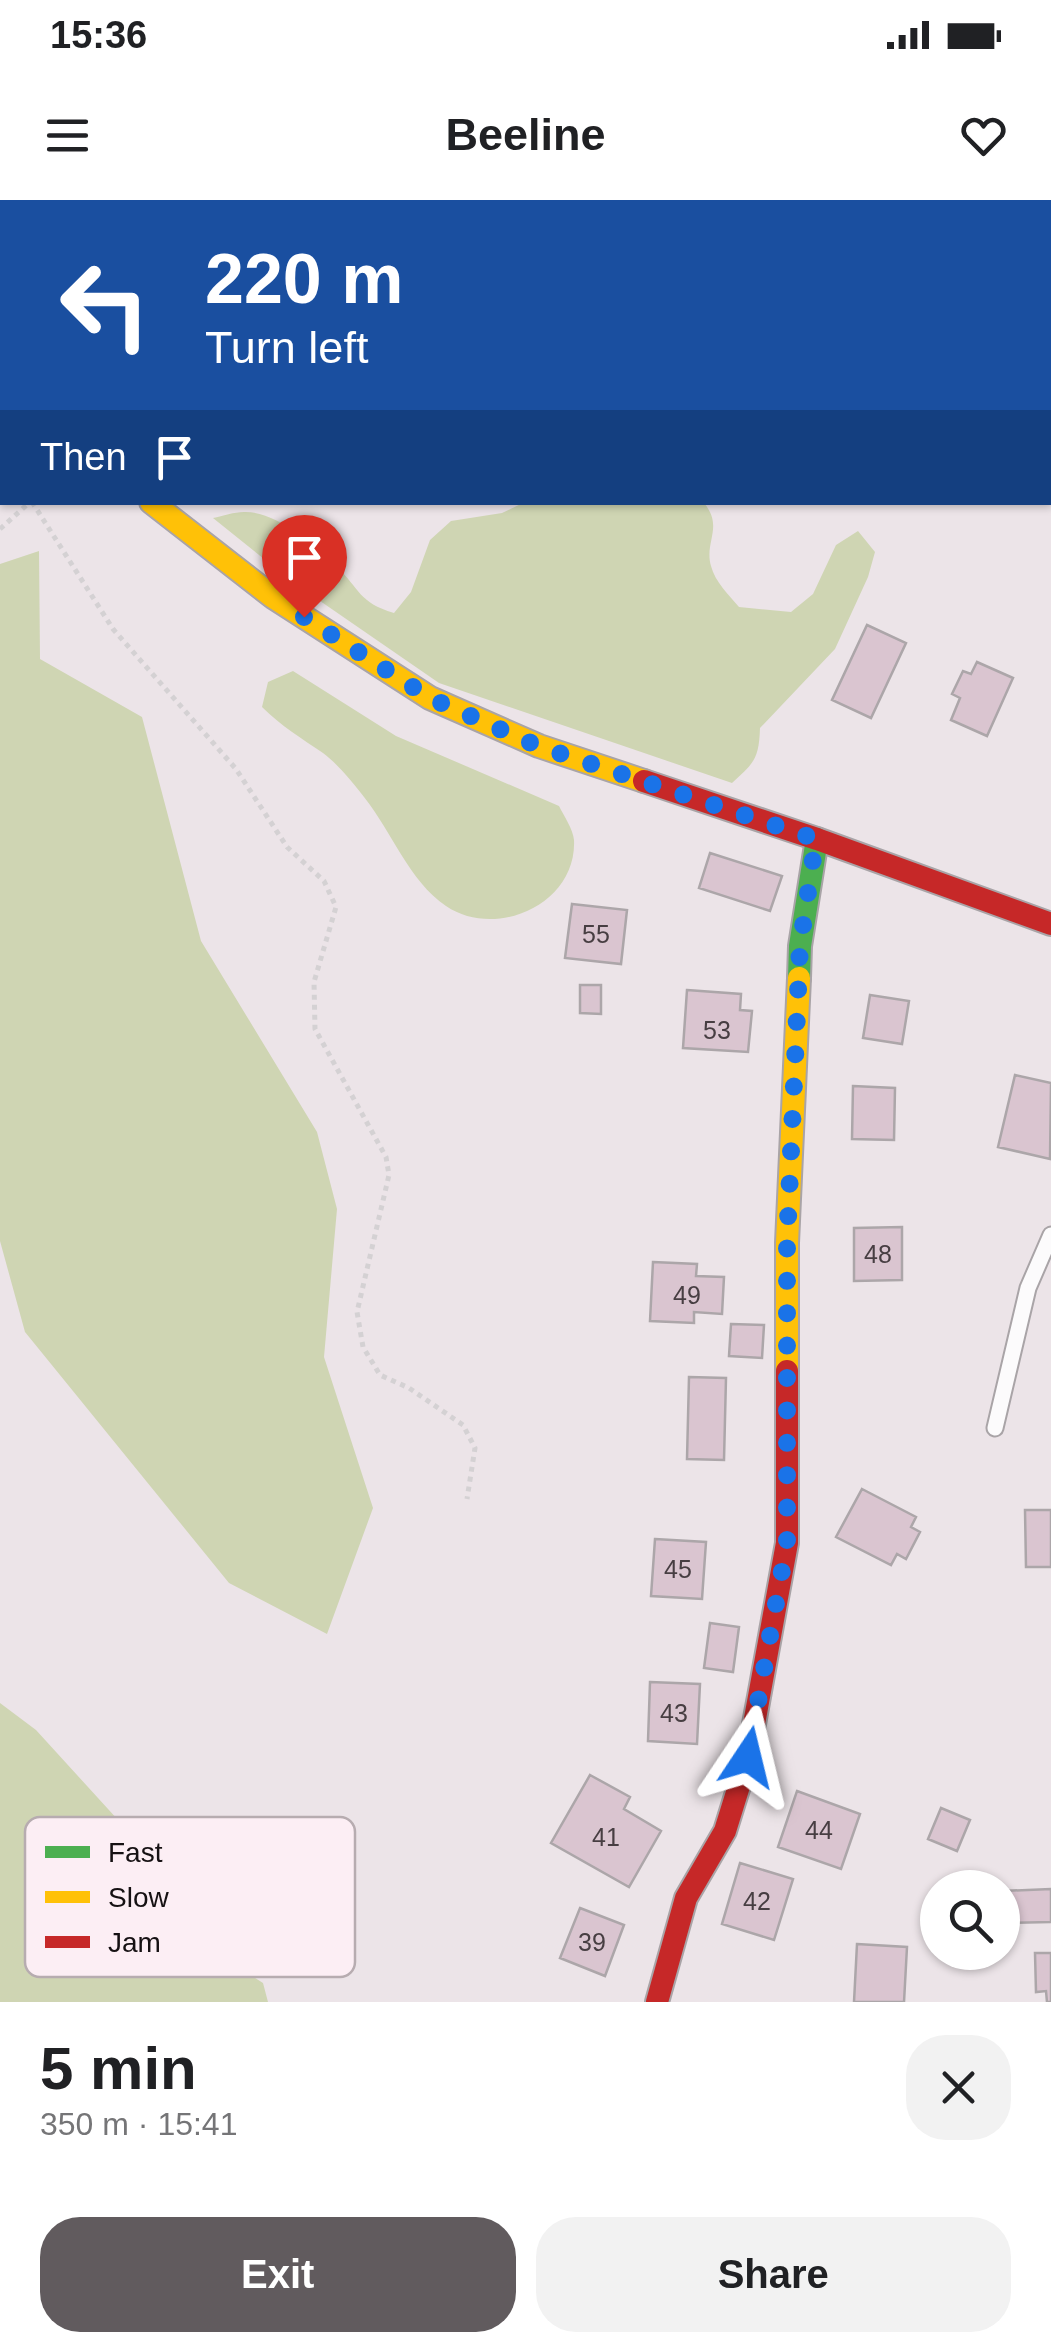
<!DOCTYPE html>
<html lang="en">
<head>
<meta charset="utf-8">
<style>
	body { margin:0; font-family:Arial,sans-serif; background:#f2f2f2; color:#202124; height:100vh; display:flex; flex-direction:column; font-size:38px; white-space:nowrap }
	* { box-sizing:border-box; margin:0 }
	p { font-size:32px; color:#757577 }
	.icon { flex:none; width:55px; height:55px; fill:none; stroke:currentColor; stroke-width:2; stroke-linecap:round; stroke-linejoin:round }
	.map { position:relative; height:1802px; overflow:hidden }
	.sheet { display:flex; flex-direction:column; background:#fff; flex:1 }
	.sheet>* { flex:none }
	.hud { position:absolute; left:0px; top:0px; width:1052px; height:305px; box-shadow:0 2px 8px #0004; background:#1a4fa0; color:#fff; overflow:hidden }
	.fabs { position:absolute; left:920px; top:1670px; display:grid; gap:20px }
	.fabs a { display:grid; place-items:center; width:100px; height:100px; border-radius:50%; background:#fff; box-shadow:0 2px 8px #0004; font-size:50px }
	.pin { position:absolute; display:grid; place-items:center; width:85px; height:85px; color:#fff; margin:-102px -42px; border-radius:50% 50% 50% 0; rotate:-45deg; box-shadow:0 0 10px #0007 }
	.pin .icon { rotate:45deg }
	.me { position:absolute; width:110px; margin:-55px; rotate:10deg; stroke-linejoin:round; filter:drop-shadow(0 0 8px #0008) }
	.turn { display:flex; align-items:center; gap:35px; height:210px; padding:0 40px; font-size:45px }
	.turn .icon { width:130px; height:130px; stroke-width:2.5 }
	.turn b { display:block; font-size:70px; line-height:85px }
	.then { display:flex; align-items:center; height:95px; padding:0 40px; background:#0003; gap:20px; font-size:38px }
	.round { display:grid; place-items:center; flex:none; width:105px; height:105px; border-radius:40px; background:#f2f2f2 }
	.headline { display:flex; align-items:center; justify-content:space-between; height:170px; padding:0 40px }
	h1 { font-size:60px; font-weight:700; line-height:75px }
	.action { display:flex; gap:20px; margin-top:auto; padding:20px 40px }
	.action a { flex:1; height:115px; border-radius:40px; background:#615b5e; color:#fff; font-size:40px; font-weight:700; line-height:115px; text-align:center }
	.action a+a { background:#f2f2f2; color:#202124 }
	.status { display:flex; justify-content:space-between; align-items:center; height:70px; padding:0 50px; background:#fff; direction:ltr }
	.status svg { height:28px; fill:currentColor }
	header { display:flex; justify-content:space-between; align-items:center; height:130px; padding:0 40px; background:#fff; font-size:45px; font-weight:700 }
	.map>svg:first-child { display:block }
</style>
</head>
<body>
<div class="status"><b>15:36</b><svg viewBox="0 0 49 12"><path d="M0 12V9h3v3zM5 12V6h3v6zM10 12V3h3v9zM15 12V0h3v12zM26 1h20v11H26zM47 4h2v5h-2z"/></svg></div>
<header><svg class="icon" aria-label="menu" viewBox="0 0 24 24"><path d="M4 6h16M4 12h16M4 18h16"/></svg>Beeline<svg class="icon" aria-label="heart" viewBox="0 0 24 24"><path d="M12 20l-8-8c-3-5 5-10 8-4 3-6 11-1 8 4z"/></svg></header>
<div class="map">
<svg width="1051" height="1802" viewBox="0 0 1051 1802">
	<rect width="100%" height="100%" fill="#ece4e8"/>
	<path fill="#cfd5b3" d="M 128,0 L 504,0 L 129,2 Z
		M 523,303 L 704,303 C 724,327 704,342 711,366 C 715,382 729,395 739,407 L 791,412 L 813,394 L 836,345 L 858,331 L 875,352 L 868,377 L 835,449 L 760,528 C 759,559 754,563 732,583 L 439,483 L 294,383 L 213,318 C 223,316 234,312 244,312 C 276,311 314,345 336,366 C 361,390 358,402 394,413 L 411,392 L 430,340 L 451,321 L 502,313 Z
		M 39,351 L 40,459 L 142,517 L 201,741 L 317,932 L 337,1009 L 324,1157 L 373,1308 L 327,1434 L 229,1383 L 25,1132 L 0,1041 L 0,364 Z
		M 293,471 L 396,536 L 559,606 C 564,616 573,629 574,640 C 577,704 496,740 446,706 C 409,681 392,632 364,597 C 353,583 338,564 323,553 C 301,538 281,526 262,507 L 268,482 Z
		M 0,1503 L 36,1530 L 129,1632 L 172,1726 L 263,1783 L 268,1802 L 0,1802 Z"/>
	<path fill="#dac5d0" stroke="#aca6a9" stroke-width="2.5" d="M 867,425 L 906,443 L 871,518 L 832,500 Z
		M 977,462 L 1013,478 L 987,536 L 951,520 L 960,498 L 952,494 L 963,471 L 971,474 Z
		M 710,653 L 782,676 L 770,711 L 699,688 Z
		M 572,704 L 627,710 L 621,764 L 565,758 Z
		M 580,785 L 601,785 L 601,814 L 580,813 Z
		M 687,790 L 741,794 L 740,810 L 752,811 L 748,852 L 683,848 Z
		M 870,795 L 909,801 L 902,844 L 863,838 Z
		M 1015,875 L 1051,883 L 1050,959 L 998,947 Z
		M 853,886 L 895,888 L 894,940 L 852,939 Z
		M 902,1027 L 902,1080 L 854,1081 L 854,1028 Z
		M 653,1062 L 697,1064 L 696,1076 L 724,1077 L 722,1114 L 694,1112 L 694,1123 L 650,1121 Z
		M 731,1124 L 764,1125 L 762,1158 L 729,1156 Z
		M 689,1177 L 726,1178 L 724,1260 L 687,1259 Z
		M 862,1289 L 916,1317 L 911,1327 L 920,1332 L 906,1359 L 897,1354 L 891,1365 L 836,1337 Z
		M 1025,1310 L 1051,1310 L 1051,1367 L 1026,1367 Z
		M 655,1339 L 706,1342 L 702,1399 L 651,1396 Z
		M 710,1423 L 739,1427 L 733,1472 L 704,1468 Z
		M 650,1482 L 700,1484 L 697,1544 L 648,1541 Z
		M 590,1575 L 630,1597 L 624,1609 L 661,1631 L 629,1687 L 551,1643 Z
		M 797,1591 L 860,1614 L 841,1669 L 778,1647 Z
		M 941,1608 L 970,1620 L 957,1651 L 928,1639 Z
		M 740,1663 L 793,1679 L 774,1740 L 722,1724 Z
		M 1051,1689 L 1051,1722 L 1002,1723 L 1002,1691 Z
		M 580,1708 L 624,1725 L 605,1776 L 560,1758 Z
		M 857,1744 L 907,1747 L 904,1802 L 854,1802 Z
		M 1035,1753 L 1051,1753 L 1051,1802 L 1047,1802 L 1046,1791 L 1036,1792 Z"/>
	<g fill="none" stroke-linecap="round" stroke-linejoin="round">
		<defs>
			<path id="lane" d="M 995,1228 L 1028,1088 L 1051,1035"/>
			<path id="fast" d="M 799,778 L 800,746 L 817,639"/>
			<path id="slow" d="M 151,302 L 273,397 L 430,498 L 539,546 L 644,581
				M 787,1171 L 787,1043 L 799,778"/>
			<path id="jam" d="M 0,183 L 2,185
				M 644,581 L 817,639 L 1051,724
				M 657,1802 L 686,1698 L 725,1631 L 748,1557 L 787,1343 L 787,1171"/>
		</defs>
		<use href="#lane" stroke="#a9a4a7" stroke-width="19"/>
		<use href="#fast" stroke="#a9a4a7" stroke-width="26"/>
		<use href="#slow" stroke="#a9a4a7" stroke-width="26"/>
		<use href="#jam" stroke="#a9a4a7" stroke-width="26"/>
		<path stroke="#d4d1d3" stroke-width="5" stroke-dasharray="5 5" stroke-linecap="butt" d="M 20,2 L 21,0
			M 0,52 L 2,46
			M 32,302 L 113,429 L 236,569 L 287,647 L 324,681 L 336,707 L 314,782 L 315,829 L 386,957 L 389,975 L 357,1112 L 363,1147 L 380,1175 L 409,1188 L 463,1225 L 475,1248 L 467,1299
			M 0,329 L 30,302"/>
		<use href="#lane" stroke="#fcfbfc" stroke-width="15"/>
		<use href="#fast" stroke="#4caf50" stroke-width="22"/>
		<use href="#slow" stroke="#ffc107" stroke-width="22"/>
		<use href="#jam" stroke="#c62828" stroke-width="22"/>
	</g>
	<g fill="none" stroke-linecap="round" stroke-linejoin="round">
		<path stroke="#1a73e8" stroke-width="18" stroke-dasharray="0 32.4" d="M 304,417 L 430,498 L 538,546 L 816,639 L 800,746 L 787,1043 L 787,1343 L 748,1557"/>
	</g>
	<g text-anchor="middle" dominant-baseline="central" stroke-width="8" stroke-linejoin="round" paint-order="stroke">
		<g font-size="25" fill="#473e42">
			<text x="596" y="734">55</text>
			<text x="717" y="830">53</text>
			<text x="878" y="1054">48</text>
			<text x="687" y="1095">49</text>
			<text x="678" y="1369">45</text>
			<text x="674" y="1513">43</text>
			<text x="819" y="1630">44</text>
			<text x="606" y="1637">41</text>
			<text x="757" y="1701">42</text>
			<text x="592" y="1742">39</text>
		</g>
	</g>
	<rect x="25" y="1617" width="330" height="160" rx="15" fill="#fceef4" stroke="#b7acb0" stroke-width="2.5"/>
	<rect x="45" y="1646" width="45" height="12" fill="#4caf50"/>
	<rect x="45" y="1691" width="45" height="12" fill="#ffc107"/>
	<rect x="45" y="1736" width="45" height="12" fill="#c62828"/>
	<g font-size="28" fill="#161113">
		<text x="108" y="1662">Fast</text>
		<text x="108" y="1707">Slow</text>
		<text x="108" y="1752">Jam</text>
	</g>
</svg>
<div class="fabs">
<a><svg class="icon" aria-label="search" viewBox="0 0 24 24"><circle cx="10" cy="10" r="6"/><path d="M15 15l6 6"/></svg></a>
</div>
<div class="pin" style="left:304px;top:417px;background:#d93025"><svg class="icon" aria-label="arrive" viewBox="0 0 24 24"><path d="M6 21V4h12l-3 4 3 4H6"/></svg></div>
<svg class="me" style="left:748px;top:1557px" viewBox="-20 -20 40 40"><path d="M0-17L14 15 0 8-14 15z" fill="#1a73e8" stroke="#fff" stroke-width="4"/></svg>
<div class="hud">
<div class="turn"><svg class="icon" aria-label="left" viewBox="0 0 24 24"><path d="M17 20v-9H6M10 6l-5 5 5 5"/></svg><div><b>220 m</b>Turn left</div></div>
<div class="then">Then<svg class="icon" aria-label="arrive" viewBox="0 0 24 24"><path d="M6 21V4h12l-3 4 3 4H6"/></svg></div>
</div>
</div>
<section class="sheet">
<div class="headline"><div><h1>5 min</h1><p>350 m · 15:41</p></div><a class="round"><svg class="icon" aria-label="close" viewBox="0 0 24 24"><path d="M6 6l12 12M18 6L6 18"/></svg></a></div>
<div class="action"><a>Exit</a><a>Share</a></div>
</section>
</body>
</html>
